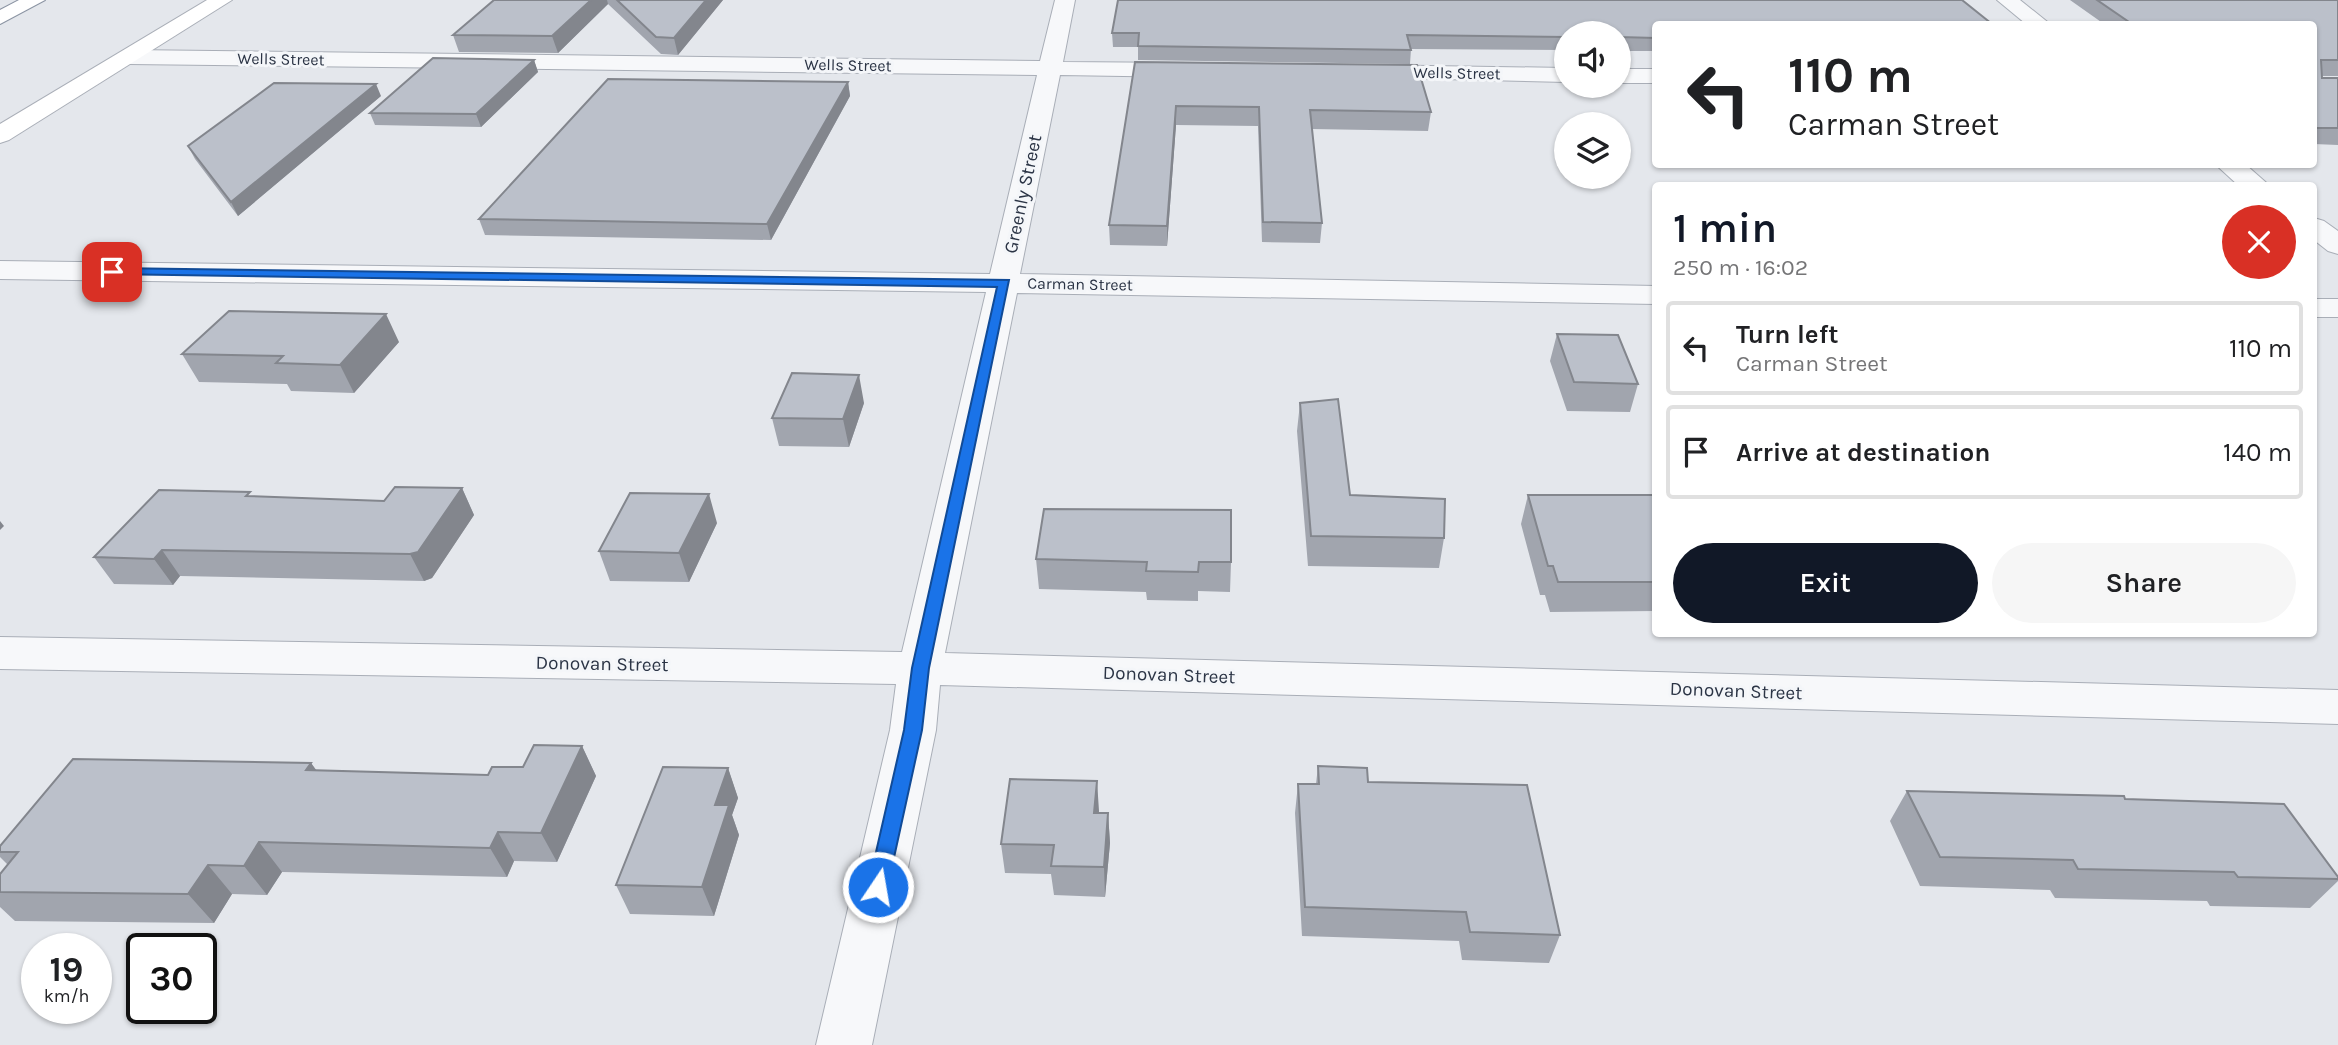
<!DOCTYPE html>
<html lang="en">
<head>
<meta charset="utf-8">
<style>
	body { margin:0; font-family:Karla,sans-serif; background:#f6f6f6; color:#202124; height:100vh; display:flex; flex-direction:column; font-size:26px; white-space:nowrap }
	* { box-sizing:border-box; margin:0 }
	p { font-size:23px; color:#757577 }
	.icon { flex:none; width:38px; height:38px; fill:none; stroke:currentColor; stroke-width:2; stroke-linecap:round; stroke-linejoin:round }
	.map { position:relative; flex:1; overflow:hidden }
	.panel { position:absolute; left:1652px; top:182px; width:665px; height:455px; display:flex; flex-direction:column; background:#fff; border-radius:7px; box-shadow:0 2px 5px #0004 }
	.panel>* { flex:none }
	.guide { position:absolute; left:1652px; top:21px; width:665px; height:147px; border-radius:7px; box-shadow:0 2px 5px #0004; background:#fff; color:#202124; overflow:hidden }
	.controls { position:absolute; left:1554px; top:21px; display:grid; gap:14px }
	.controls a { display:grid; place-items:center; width:77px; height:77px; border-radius:50%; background:#fff; box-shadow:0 2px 5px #0004; font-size:35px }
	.speed { position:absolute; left:21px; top:933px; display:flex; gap:14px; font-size:35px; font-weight:700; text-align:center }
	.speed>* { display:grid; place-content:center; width:91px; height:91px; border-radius:50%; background:#fff; box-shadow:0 2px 5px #0004; line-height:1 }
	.speed small { font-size:18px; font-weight:400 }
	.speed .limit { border:4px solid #111; border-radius:10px; background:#fff; color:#111 }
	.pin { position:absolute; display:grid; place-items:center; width:60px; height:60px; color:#fff; margin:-30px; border-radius:14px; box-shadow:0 4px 10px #0006 }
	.me { position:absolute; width:77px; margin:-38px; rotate:12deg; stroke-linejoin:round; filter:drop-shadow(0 0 5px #0008) }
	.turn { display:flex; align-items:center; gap:24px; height:147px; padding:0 21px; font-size:32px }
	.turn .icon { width:91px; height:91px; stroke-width:2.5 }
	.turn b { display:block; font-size:49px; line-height:60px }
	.round { display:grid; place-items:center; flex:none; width:74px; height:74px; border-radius:37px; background:#f6f6f6 }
	.overview { display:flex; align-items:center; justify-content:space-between; height:119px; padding:0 21px }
	h1 { font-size:42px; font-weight:600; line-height:52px; color:#111827 }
	.action { display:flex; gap:14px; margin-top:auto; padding:14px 21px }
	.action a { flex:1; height:80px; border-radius:42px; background:#111827; color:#fff; font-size:28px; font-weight:600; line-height:80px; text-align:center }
	.action a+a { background:#f6f6f6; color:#202124 }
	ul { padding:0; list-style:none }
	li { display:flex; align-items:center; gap:21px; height:94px; margin:0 14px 10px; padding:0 7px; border:4px solid #e0e0e0; border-radius:7px }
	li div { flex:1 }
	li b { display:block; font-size:26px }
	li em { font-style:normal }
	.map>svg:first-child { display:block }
</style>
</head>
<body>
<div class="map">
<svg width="2338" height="1045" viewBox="0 0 2338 1045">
	<rect width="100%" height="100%" fill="#e4e7ec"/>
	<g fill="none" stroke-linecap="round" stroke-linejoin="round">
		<defs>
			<path id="minor" d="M 1055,0 L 1075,0 L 1063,62 L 1187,63 L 1195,65 L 1199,70 L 1195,75 L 1187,77 L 1060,75 L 1020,274 L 1656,286 L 1656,304 L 1017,293 L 945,653 L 2338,690 L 2338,724 L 940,685 L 936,730 L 872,1045 L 816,1045 L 890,730 L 896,684 L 0,669 L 0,637 L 902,652 L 986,292 L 0,279 L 0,261 L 990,274 L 1037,75 L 129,64 L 118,57 L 129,50 L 1040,61 Z
				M 1997,0 L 2020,0 L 2050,24 L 2026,24 Z
				M 1366,65 L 1566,68 L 1566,82 L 1358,77 L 1354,72 L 1358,67 Z
				M 1619,69 L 1656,69 L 1656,83 L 1619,83 Z
				M 2215,164 L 2245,164 L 2270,186 L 2239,186 Z
				M 2314,218 L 2324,221 L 2338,231 L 2338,254 L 2328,251 L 2314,240 Z
				M 2314,299 L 2338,299 L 2338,317 L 2314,317 Z"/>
			<path id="secondary" d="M 207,0 L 232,0 L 9,140 L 0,143 L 0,124 Z"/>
			<path id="motorway" d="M 19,0 L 45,0 L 0,24 L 0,10 Z"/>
		</defs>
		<use href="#minor" stroke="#a9aeb7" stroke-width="2"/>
		<use href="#secondary" stroke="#a9aeb7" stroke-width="2"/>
		<use href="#motorway" stroke="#8b94a3" stroke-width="2"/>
		<use href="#minor" fill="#f7f8fa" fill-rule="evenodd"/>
		<use href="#secondary" fill="#fff" fill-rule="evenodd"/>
		<use href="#motorway" fill="#fff" fill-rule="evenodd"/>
	</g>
	<path fill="#a1a5ae" d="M 494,0 L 723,0 L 678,55 L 661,54 L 608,4 L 558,53 L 459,52 L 453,35 Z
		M 2070,0 L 2338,0 L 2338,76 L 2322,76 L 2322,78 L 2338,78 L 2338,145 L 2314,144 L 2314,24 L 2104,24 Z
		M 1656,24 L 1656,51 L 1619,51 L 1619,33 L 1566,33 L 1566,50 L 1411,49 L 1410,64 L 1138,60 L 1138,47 L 1113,47 L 1112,33 Z
		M 534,60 L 538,72 L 481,127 L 375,125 L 370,113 Z
		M 1135,62 L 1431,112 L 1428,131 L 1312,129 L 1322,223 L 1320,243 L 1262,242 L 1258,126 L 1176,125 L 1167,246 L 1110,245 L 1109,225 Z
		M 848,82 L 850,96 L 771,240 L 485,235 L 479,219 Z
		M 381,96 L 238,216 L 195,159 L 188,146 Z
		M 1557,334 L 1638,384 L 1630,412 L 1567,411 L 1550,361 Z
		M 399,342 L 354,393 L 291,391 L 287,384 L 199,382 L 182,354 Z
		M 864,403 L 849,447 L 779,446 L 772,418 Z
		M 1300,403 L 1350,495 L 1444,538 L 1439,568 L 1308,566 L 1297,431 Z
		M 462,488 L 474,515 L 432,578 L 424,581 L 180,576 L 173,585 L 114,584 L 94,557 L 253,496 L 384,501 Z
		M 1528,495 L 1656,495 L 1656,611 L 1550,612 L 1545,595 L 1540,595 L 1521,524 Z
		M 717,523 L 689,582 L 610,581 L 599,551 Z
		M 1036,559 L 1231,562 L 1230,592 L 1198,591 L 1198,601 L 1147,600 L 1146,592 L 1039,589 Z
		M 582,746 L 596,776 L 557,862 L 514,861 L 507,877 L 282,872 L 267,895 L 232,894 L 214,923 L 15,921 L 0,907 L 0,874 L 8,865 L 0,857 L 0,846 L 311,763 L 317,771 L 488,775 L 523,767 Z
		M 1318,766 L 1368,782 L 1560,935 L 1549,963 L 1462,960 L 1459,941 L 1302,936 L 1295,813 L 1298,784 L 1316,784 Z
		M 728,768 L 738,798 L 732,815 L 739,835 L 714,916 L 630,914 L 616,885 Z
		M 1097,781 L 1098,813 L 1108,813 L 1110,843 L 1105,897 L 1054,895 L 1051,874 L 1005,873 L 1001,844 Z
		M 1907,791 L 2125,799 L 2338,877 L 2338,881 L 2310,908 L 2210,906 L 2207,901 L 2055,898 L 2050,890 L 1920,886 L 1890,821 Z"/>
	<path fill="#83868d" d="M 591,0 L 607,0 L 608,4 L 558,53 L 552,36 Z
		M 706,0 L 723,0 L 678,55 L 674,38 Z
		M 534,60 L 538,72 L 481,127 L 476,114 Z
		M 848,82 L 850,96 L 771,240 L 767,224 Z
		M 376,84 L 381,96 L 238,216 L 231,202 Z
		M 1176,106 L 1176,125 L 1167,246 L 1167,226 Z
		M 386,314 L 399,342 L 354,393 L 340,365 Z
		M 859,375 L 864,403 L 849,447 L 843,419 Z
		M 462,488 L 474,515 L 432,578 L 424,581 L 410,554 Z
		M 709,494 L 717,523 L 689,582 L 679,553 Z
		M 0,521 L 4,526 L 0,530 Z
		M 162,550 L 180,576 L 173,585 L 154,559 Z
		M 582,746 L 596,776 L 557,862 L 541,833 Z
		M 311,763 L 332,793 L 306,770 Z
		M 728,768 L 738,798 L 732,815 L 739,835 L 714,916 L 702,887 L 715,805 Z
		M 1097,781 L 1099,811 L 1096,843 L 1094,813 Z
		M 1108,813 L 1110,843 L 1105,897 L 1104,867 Z
		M 498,832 L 514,861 L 507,877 L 490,848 Z
		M 259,842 L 282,872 L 267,895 L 244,866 Z
		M 208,865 L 232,894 L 214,923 L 188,894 Z"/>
	<path fill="#bbc0ca" stroke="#83868d" stroke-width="2" d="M 494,0 L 591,0 L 552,36 L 453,35 Z
		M 617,0 L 706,0 L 674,38 L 656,37 Z
		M 1118,0 L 1962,0 L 1992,24 L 1656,24 L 1656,38 L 1619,37 L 1619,33 L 1566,33 L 1566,37 L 1407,35 L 1411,50 L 1138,46 L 1139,33 L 1112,33 Z
		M 2097,0 L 2338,0 L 2338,60 L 2321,60 L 2322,78 L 2338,78 L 2338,128 L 2314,128 L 2314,24 L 2132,24 Z
		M 433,58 L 534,60 L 476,114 L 370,113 Z
		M 1135,62 L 1417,65 L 1431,112 L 1310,110 L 1322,223 L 1263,222 L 1259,107 L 1176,106 L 1167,226 L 1109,225 Z
		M 608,79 L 848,82 L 767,224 L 479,219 Z
		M 274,83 L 376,84 L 231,202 L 188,146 Z
		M 229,311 L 386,314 L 340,365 L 276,363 L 283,356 L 182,354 Z
		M 1557,334 L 1618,335 L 1638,384 L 1574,382 Z
		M 792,373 L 859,375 L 843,419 L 772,418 Z
		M 1338,399 L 1350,495 L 1445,499 L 1444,538 L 1311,536 L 1300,403 Z
		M 395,487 L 462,488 L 418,552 L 410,554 L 162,550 L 154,559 L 94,557 L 159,490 L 250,492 L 246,496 L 384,501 Z
		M 630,493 L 709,494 L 679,553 L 599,551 Z
		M 1528,495 L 1656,495 L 1656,582 L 1558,582 L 1553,566 L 1548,566 Z
		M 1044,509 L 1231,510 L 1231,562 L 1199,562 L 1198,572 L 1146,571 L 1147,562 L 1036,559 Z
		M 534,745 L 582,746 L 541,833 L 498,832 L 490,848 L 259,842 L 244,866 L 208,865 L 188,894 L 0,892 L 0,874 L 18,852 L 0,852 L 0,846 L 73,759 L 311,763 L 306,770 L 488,775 L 492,767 L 523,767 Z
		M 1318,766 L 1367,768 L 1368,782 L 1527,785 L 1560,935 L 1470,932 L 1466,912 L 1305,907 L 1298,784 L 1319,784 Z
		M 663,767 L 728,768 L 715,805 L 729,805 L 702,887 L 616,885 Z
		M 1010,779 L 1097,781 L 1094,813 L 1108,813 L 1104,867 L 1051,866 L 1054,845 L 1001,844 Z
		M 1907,791 L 2124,796 L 2125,799 L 2284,804 L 2338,877 L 2338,879 L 2238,877 L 2234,872 L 2078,869 L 2073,860 L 1940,857 Z"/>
	<path fill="#1a73e8" stroke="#114b97" stroke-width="2" d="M 112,268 L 1009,280 L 929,668 L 922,730 L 886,894 L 878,897 L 871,894 L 868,887 L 904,730 L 912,668 L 997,287 L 107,274 L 106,272 Z"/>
	<g text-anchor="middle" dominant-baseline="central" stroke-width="6" stroke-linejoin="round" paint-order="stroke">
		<g font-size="16" fill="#2b3445" stroke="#f4f6f9">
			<text transform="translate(281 59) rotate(1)">Wells Street</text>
			<text transform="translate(848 65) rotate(1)">Wells Street</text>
			<text transform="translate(1457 73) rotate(1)">Wells Street</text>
			<text transform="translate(1080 284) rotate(1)">Carman Street</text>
		</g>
		<g font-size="19" fill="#2b3445" stroke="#f4f6f9">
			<text transform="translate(1023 194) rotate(-78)">Greenly Street</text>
			<text transform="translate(602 664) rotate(1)">Donovan Street</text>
			<text transform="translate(1169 675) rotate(2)">Donovan Street</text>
			<text transform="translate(1736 691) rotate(2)">Donovan Street</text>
		</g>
	</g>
</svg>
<div class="controls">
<a><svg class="icon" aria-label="sound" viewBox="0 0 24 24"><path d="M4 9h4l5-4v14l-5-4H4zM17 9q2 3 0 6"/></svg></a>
<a><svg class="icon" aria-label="layers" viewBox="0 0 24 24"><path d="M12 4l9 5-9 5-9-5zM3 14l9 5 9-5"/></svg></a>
</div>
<div class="speed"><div>19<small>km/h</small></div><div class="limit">30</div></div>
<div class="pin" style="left:112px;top:272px;background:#d93025"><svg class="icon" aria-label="arrive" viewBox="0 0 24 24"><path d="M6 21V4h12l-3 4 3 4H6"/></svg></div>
<svg class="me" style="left:878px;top:887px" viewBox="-20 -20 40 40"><circle r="17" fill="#1a73e8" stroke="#fff" stroke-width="3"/><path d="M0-11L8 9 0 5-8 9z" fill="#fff"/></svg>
<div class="guide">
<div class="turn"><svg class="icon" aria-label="left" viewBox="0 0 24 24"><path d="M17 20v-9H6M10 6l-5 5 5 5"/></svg><div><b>110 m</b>Carman Street</div></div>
</div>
<section class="panel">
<div class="overview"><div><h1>1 min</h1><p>250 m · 16:02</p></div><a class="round" style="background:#d93025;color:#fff"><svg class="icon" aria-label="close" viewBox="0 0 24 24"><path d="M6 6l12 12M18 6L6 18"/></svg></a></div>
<ul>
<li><svg class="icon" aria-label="left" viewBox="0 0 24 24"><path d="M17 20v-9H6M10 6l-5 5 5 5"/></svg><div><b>Turn left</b><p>Carman Street</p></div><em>110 m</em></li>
<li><svg class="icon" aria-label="arrive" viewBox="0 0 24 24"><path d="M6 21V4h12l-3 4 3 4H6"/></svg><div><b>Arrive at destination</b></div><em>140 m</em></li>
</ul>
<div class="action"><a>Exit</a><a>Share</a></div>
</section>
</div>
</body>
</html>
